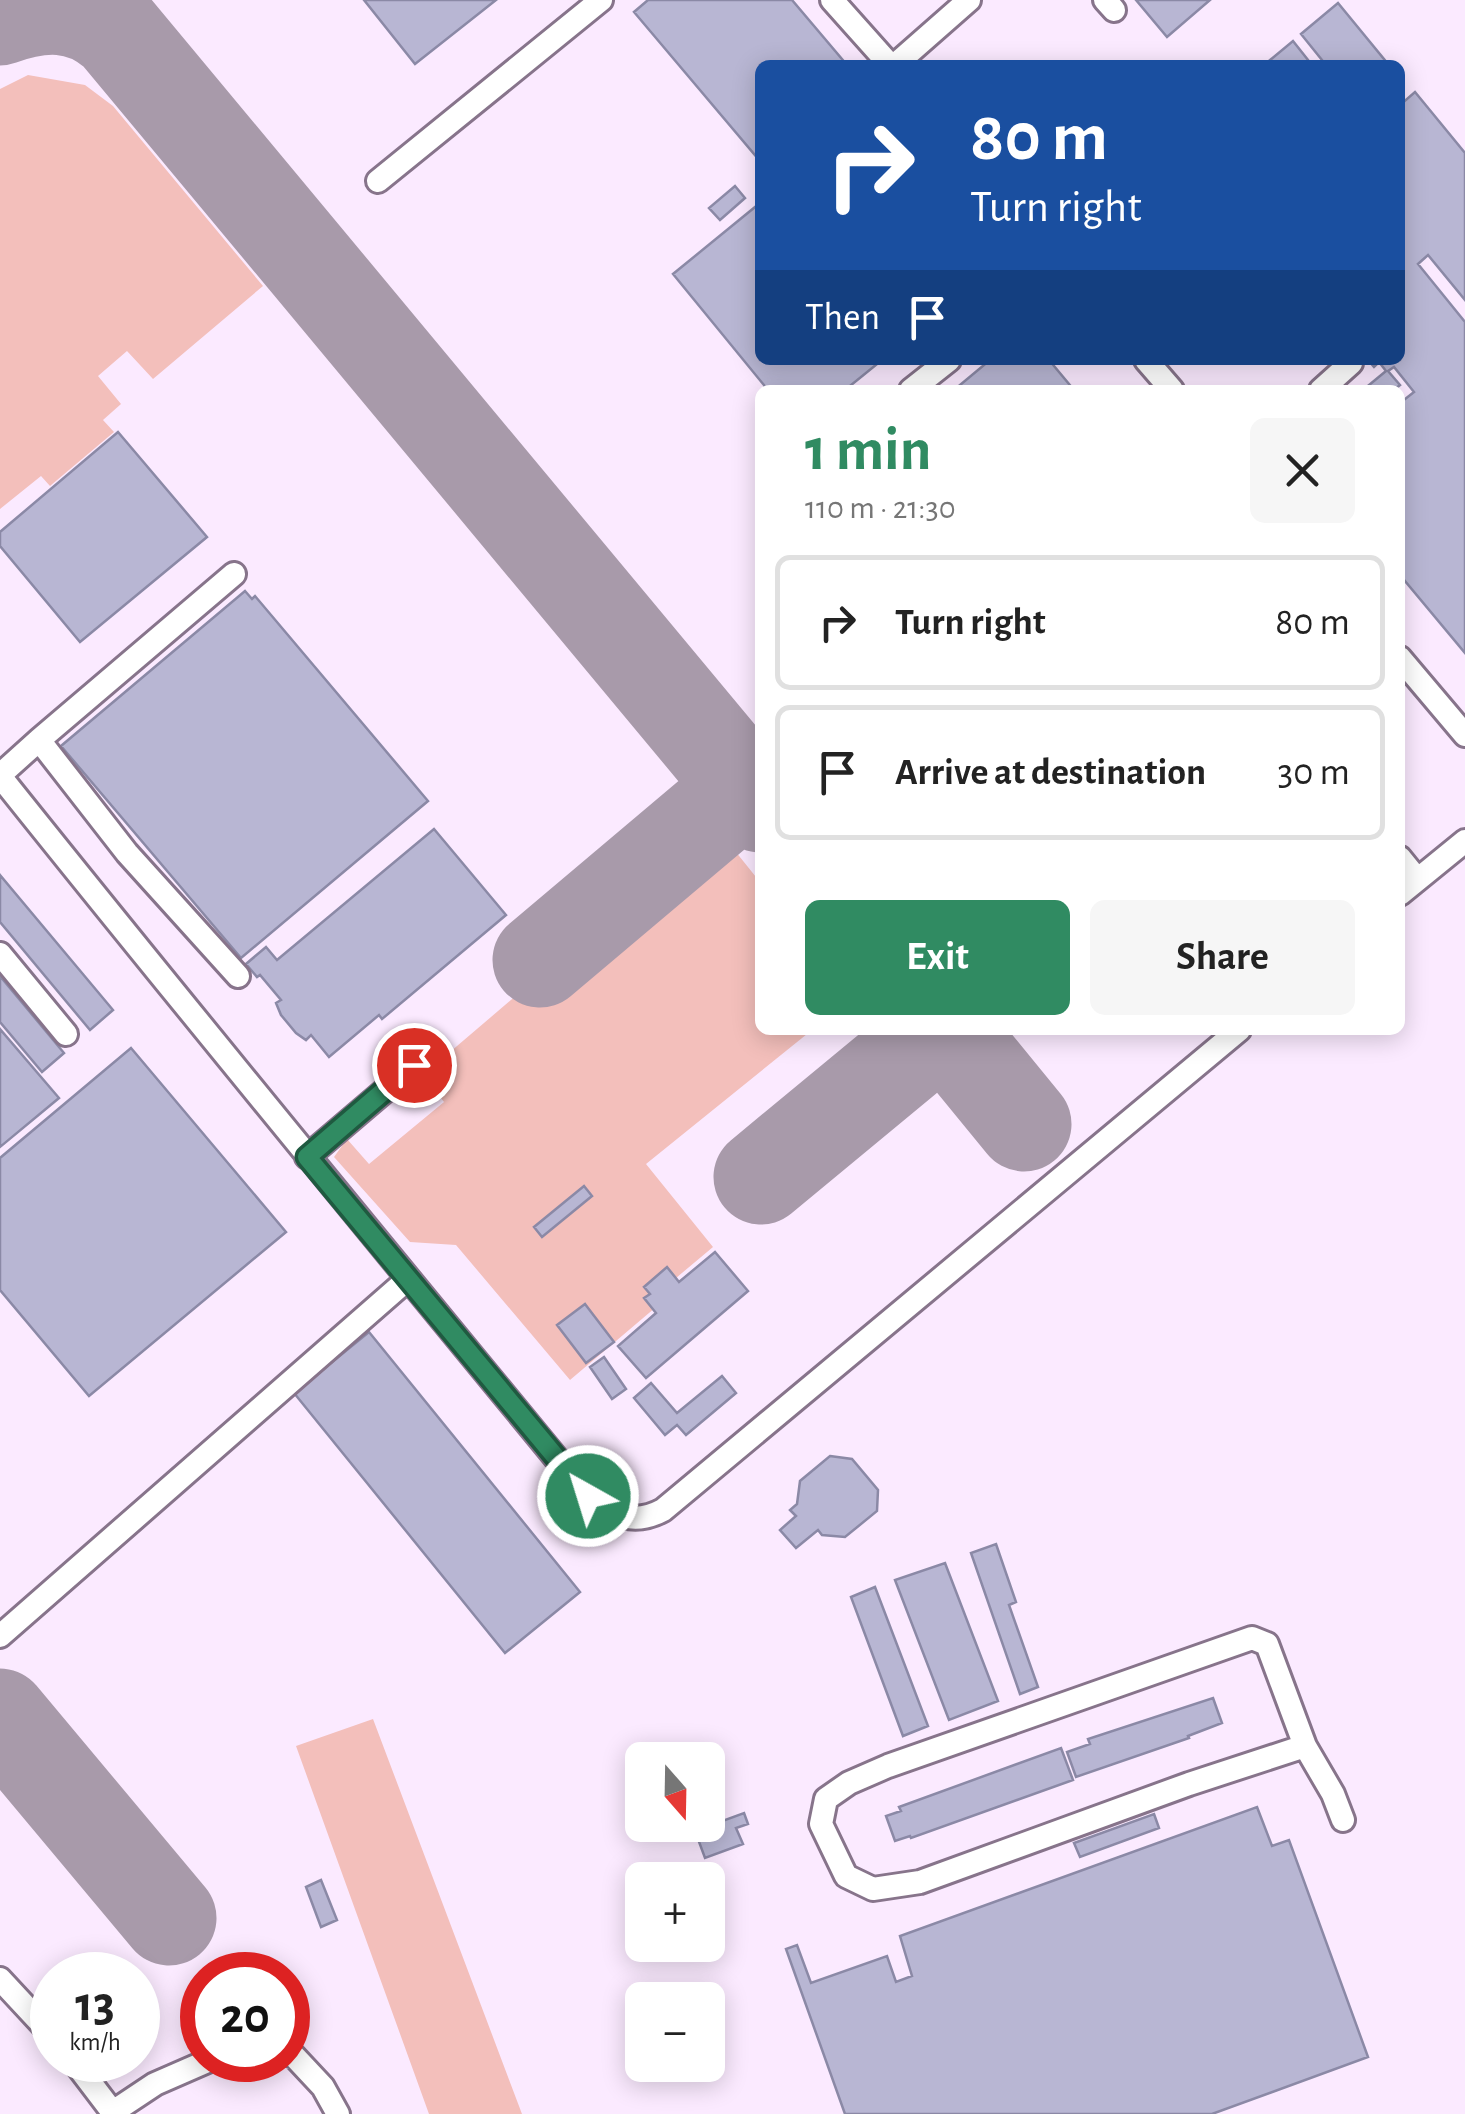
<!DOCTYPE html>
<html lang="en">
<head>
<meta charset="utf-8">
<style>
	body { margin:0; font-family:"Alegreya Sans",sans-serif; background:#f6f6f6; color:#222; height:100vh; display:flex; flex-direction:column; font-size:38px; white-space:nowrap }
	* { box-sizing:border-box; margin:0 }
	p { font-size:32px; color:#767676 }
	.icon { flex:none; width:55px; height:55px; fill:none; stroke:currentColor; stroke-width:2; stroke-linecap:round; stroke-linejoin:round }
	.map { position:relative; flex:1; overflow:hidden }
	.details { position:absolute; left:755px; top:385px; width:650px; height:650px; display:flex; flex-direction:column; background:#fff; border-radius:15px; box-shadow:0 5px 25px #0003 }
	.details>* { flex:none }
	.banner { position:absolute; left:755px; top:60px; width:650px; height:305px; border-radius:15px; box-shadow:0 5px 25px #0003; background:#1a4fa0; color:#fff; overflow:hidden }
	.needle { width:65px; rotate:160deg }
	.controls { position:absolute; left:625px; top:1742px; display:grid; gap:20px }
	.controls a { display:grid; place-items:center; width:100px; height:100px; border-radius:15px; background:#fff; box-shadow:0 5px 25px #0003; font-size:50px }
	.speed { position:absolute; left:30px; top:1952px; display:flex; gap:20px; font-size:50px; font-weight:700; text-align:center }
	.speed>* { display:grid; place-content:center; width:130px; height:130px; border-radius:50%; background:#fff; box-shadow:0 5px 25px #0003; line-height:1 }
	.speed small { font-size:25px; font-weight:400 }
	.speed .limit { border:15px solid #d22; background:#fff; color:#111 }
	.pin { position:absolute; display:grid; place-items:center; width:85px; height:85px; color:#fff; margin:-42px; border:5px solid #fff; border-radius:50%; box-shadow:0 2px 10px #0007 }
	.me { position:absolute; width:110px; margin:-55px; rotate:321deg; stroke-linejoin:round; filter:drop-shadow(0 0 8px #0008) }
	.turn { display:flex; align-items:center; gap:35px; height:210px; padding:0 50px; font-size:45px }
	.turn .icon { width:130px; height:130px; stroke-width:2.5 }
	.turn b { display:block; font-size:70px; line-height:85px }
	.then { display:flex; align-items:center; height:95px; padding:0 50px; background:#0003; gap:20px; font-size:38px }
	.round { display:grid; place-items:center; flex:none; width:105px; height:105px; border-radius:15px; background:#f6f6f6 }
	.summary { display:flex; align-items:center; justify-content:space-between; height:170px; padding:0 50px }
	h1 { font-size:60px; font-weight:600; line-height:75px; color:#308b62 }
	.action { display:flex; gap:20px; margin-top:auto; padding:20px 50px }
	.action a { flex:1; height:115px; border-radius:15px; background:#308b62; color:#fff; font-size:40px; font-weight:600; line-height:115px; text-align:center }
	.action a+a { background:#f6f6f6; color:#222 }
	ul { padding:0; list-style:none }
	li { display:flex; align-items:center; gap:30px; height:135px; margin:0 20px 15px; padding:0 30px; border:5px solid #e0e0e0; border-radius:15px }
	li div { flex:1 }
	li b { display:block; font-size:38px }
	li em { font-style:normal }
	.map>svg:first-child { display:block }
</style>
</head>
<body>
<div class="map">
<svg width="1465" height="2114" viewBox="0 0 1465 2114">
	<rect width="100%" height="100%" fill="#fbeaff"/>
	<path fill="#f3bfbb" d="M 28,75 L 85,85 L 113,106 L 263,286 L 153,379 L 127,351 L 98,376 L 121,404 L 103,420 L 114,432 L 50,486 L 41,476 L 0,509 L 0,89 Z
		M 715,826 L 760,882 L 760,1030 L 812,1030 L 646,1164 L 713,1247 L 676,1278 L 682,1285 L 570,1380 L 456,1245 L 410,1242 L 334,1157 L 347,1139 L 369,1164 L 444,1102 L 423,1075 Z
		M 373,1719 L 522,2114 L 429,2114 L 296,1746 Z"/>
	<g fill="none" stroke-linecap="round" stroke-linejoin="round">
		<path stroke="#a89aaa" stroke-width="95" d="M 90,0 L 760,805
			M 0,18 C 41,3 80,1 115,31
			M 540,960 L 745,787
			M 947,1030 L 1024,1124
			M 761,1177 L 906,1057 L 922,1030
			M 0,1716 L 169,1918"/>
	</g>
	<path fill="#b8b6d3" stroke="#8b89a6" stroke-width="2.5" d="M 364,0 L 496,0 L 415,64 Z
		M 648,0 L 792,0 L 847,65 L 760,65 L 760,161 L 634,12 Z
		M 1136,0 L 1210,0 L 1167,37 Z
		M 1338,3 L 1388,64 L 1387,65 L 1326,65 L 1301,34 Z
		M 1293,41 L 1312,65 L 1264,65 Z
		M 1415,92 L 1465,153 L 1465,300 L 1428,255 L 1418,264 L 1465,322 L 1465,653 L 1400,575 L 1400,403 L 1414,392 L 1394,367 L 1388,371 L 1400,385 L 1394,390 L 1363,390 L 1386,371 L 1379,362 L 1374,367 L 1368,360 L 1400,360 L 1400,105 Z
		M 735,186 L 745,198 L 720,220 L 709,208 Z
		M 760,203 L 760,360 L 882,360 L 845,390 L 768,390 L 673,274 Z
		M 990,360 L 1049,360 L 1074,390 L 954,390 Z
		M 118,432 L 207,537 L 80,642 L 0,546 L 0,532 Z
		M 245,591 L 252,599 L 255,596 L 428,801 L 241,958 L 61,746 Z
		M 434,829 L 506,915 L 382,1019 L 379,1015 L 329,1057 L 311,1035 L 306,1040 L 296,1033 L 281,1015 L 276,1003 L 281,1000 L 260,975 L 257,977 L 246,964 L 266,947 L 277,960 Z
		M 0,875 L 113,1010 L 90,1030 L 0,922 Z
		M 0,976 L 64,1053 L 42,1072 L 0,1022 Z
		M 0,1029 L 59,1098 L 0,1147 Z
		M 131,1048 L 286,1232 L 89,1396 L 0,1290 L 0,1158 Z
		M 584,1186 L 592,1196 L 542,1237 L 534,1227 Z
		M 715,1252 L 748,1291 L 646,1378 L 618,1346 L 656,1313 L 644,1298 L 650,1294 L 644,1287 L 667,1267 L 679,1282 Z
		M 585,1304 L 614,1342 L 586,1363 L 557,1325 Z
		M 369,1332 L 580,1592 L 505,1653 L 294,1393 Z
		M 604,1357 L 626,1389 L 612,1399 L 590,1367 Z
		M 722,1376 L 736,1393 L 686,1435 L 677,1425 L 665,1435 L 634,1398 L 651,1383 L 677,1413 Z
		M 830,1456 L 852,1459 L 878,1490 L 877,1511 L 845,1537 L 822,1535 L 818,1530 L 796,1548 L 780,1530 L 796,1516 L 790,1510 L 797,1504 L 800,1481 Z
		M 996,1544 L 1016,1602 L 1009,1605 L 1038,1687 L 1020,1694 L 971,1553 Z
		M 945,1563 L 998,1701 L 949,1720 L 895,1580 Z
		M 875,1587 L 928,1726 L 903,1736 L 851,1597 Z
		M 1213,1698 L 1222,1723 L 1188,1736 L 1189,1738 L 1076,1777 L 1067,1752 L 1090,1744 L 1088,1739 Z
		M 1061,1748 L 1073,1780 L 911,1838 L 910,1836 L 895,1841 L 886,1816 L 901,1811 L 899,1807 Z
		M 1257,1807 L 1272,1846 L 1289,1840 L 1368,2057 L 1212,2114 L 845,2114 L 786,1949 L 797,1945 L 811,1983 L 887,1956 L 896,1982 L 912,1976 L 900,1936 Z
		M 744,1813 L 748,1824 L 736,1828 L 743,1844 L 705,1858 L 695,1831 Z
		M 1154,1814 L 1159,1828 L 1080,1857 L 1074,1843 Z
		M 321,1880 L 337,1920 L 321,1927 L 306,1887 Z"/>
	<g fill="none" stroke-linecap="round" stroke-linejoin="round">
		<defs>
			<path id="lane" d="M 832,0 L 890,65
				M 1105,0 L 1114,10
				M 895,65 L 969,0
				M 378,181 L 601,0
				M 1146,360 L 1172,390
				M 911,390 L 949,360
				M 1321,390 L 1351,363
				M 234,574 L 39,740 L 127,853 L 238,976
				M 1400,658 L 1465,735
				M 0,775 L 39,740
				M 0,776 C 193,1018 391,1257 588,1497 C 612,1515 634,1526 663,1510 L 1239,1030
				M 1400,858 L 1417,879
				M 1400,894 L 1465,841
				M 0,954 L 66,1034
				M 307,1157 L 415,1065
				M 0,1636 L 408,1279
				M 1305,1746 L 1189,1784 L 920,1882 L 873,1889 L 846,1876 L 821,1824 L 826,1799 L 849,1783 L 888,1766 L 1252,1638 L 1267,1644 L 1305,1746 L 1333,1794 L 1343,1820
				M 0,1979 L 52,2035
				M 288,2054 L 294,2056 L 323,2087 L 338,2114
				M 73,2060 L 114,2114
				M 113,2112 L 155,2084 L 210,2060"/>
		</defs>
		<use href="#lane" stroke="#87748b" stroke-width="28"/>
		<use href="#lane" stroke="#fff" stroke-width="22"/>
	</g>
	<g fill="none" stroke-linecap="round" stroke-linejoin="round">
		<defs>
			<path id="route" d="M 414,1065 L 307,1157 L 588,1496"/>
		</defs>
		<use href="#route" stroke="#1f5a40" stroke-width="25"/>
		<use href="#route" stroke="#308b62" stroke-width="18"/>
	</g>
</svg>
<div class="controls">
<a><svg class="needle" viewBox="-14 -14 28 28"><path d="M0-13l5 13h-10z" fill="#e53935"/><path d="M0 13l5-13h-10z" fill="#767676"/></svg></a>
<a>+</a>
<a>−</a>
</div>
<div class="speed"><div>13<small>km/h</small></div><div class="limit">20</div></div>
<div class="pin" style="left:414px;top:1065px;background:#d93025"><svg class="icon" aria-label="arrive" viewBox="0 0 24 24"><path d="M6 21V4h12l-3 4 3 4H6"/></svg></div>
<svg class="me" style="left:588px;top:1496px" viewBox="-20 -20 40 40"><circle r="17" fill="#308b62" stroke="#fff" stroke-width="3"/><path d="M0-11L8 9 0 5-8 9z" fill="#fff"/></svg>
<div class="banner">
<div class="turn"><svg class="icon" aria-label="right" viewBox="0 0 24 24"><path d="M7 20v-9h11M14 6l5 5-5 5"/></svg><div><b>80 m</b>Turn right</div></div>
<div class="then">Then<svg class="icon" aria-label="arrive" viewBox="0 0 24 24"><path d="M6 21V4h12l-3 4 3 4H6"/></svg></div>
</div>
<section class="details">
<div class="summary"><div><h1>1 min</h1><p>110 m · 21:30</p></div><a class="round"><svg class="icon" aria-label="close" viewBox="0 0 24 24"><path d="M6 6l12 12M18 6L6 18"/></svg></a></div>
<ul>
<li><svg class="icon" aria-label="right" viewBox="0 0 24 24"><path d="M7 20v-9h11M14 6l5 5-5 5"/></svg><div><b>Turn right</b></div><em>80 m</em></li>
<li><svg class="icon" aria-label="arrive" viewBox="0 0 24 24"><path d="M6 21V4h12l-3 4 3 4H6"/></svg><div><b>Arrive at destination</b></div><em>30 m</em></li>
</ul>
<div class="action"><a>Exit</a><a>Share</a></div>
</section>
</div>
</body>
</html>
